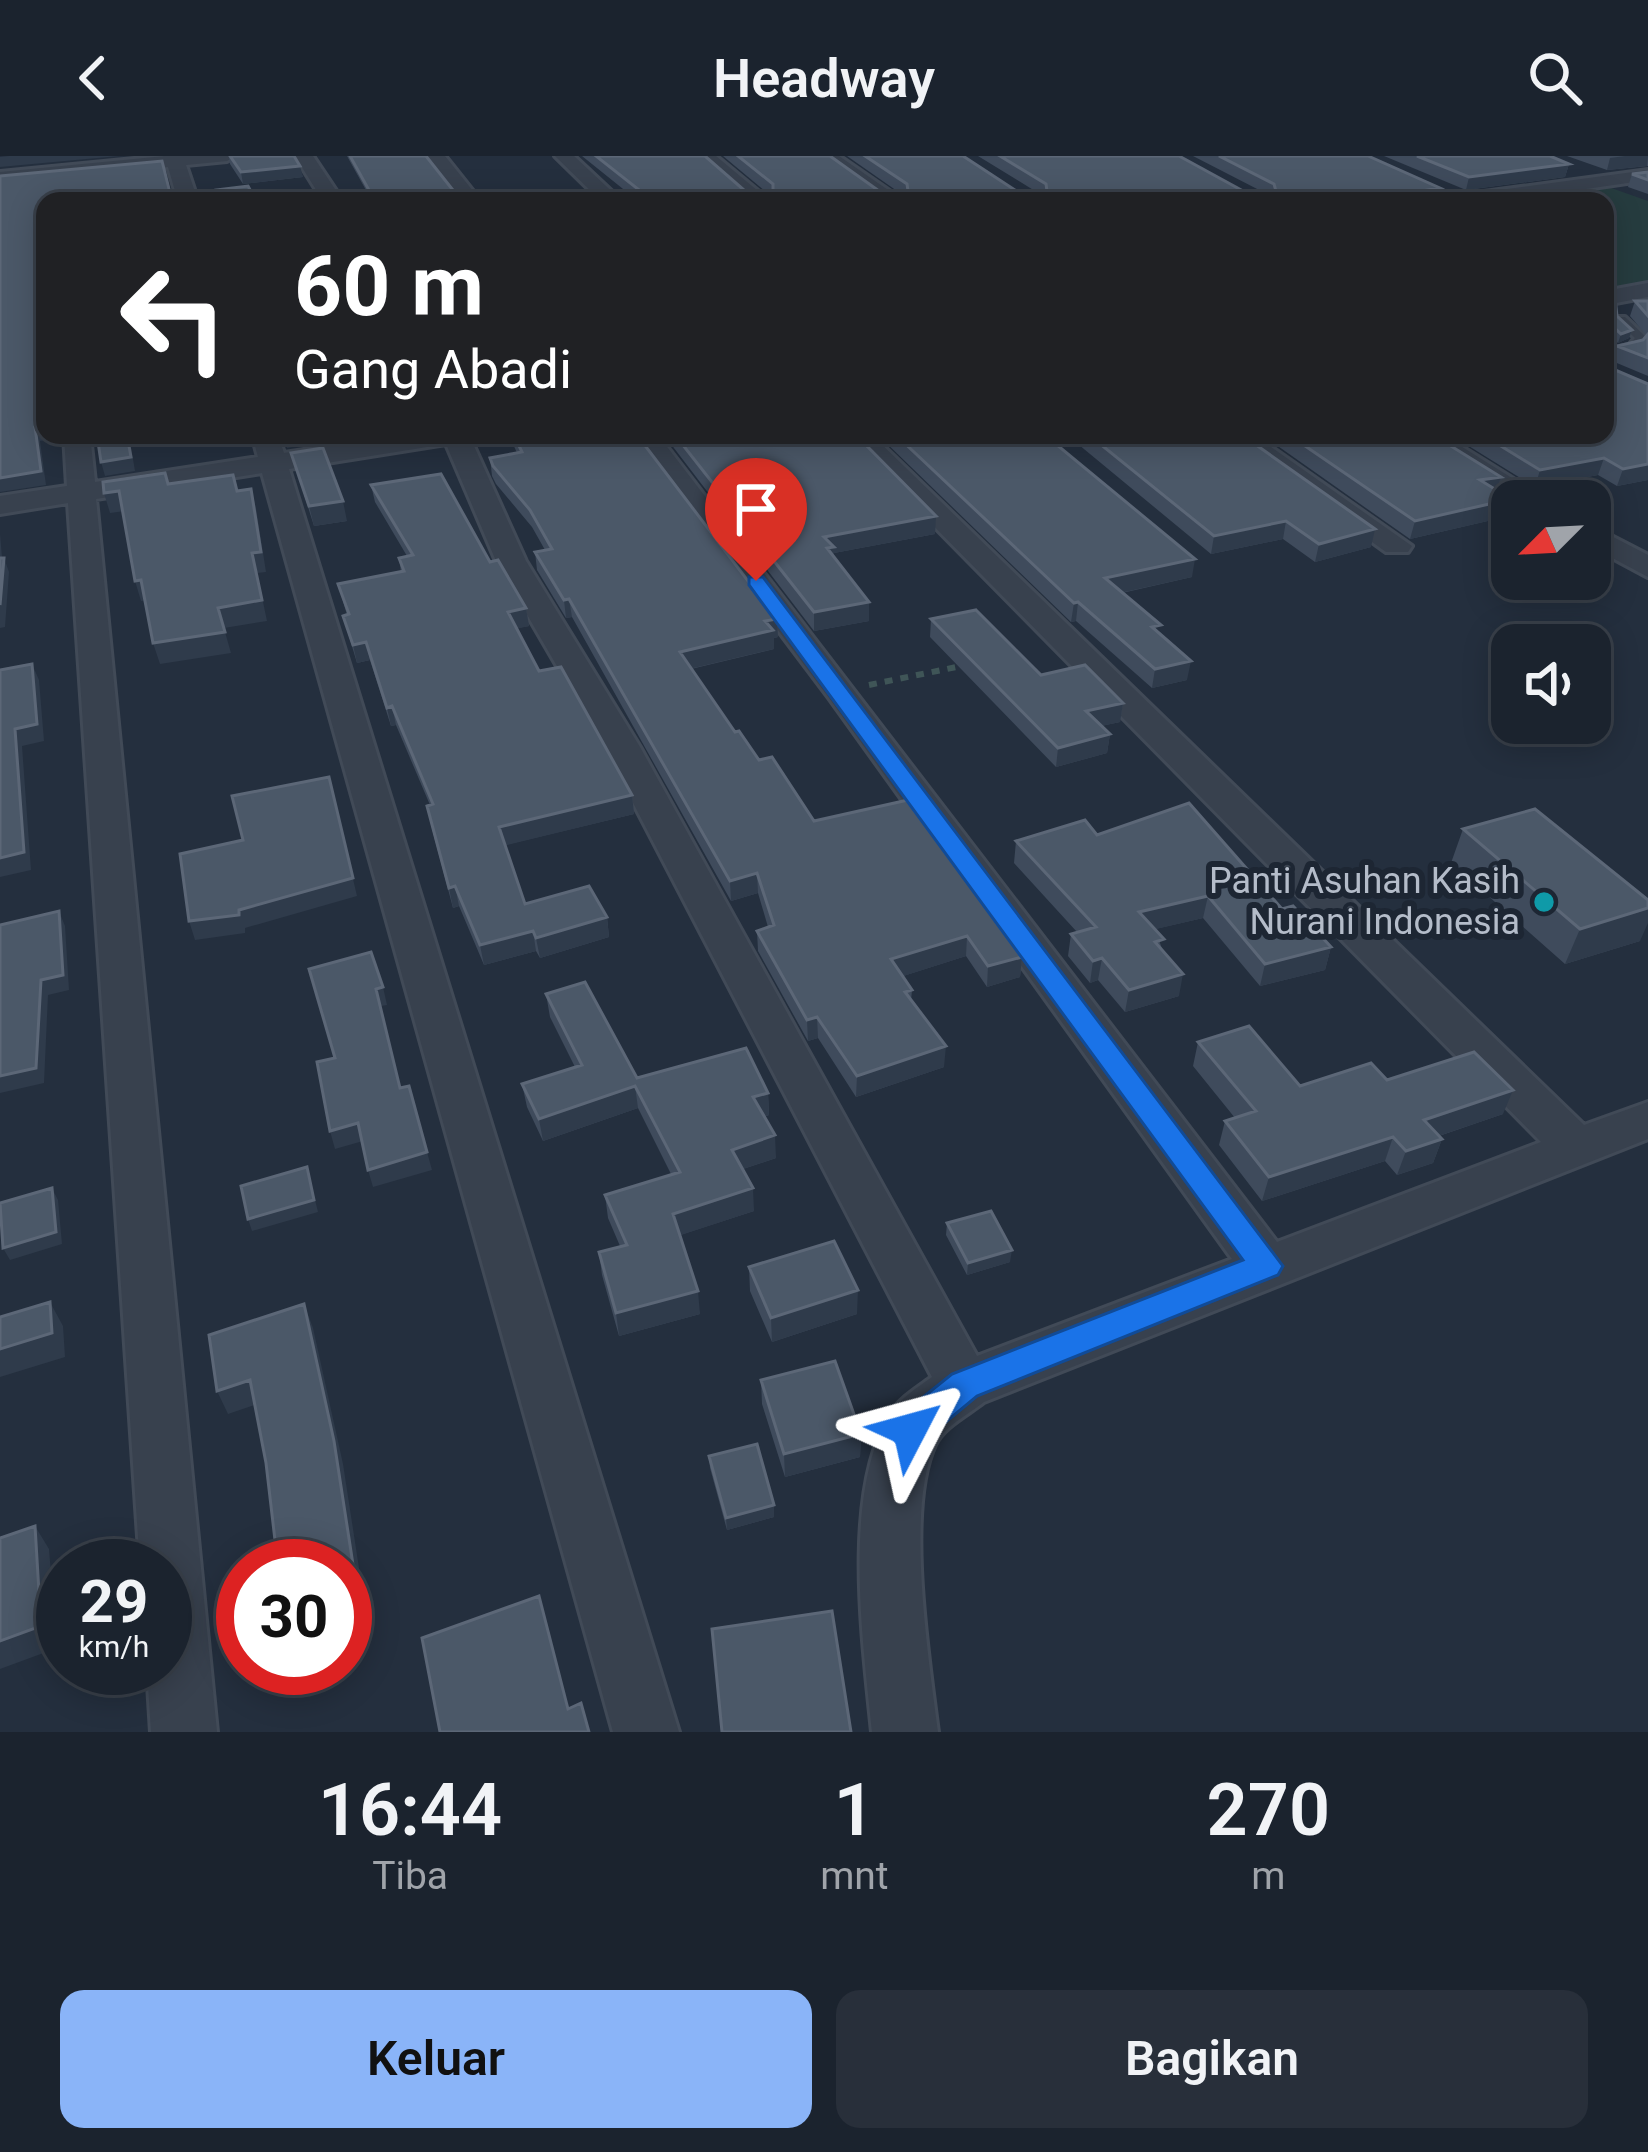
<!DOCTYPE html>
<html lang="id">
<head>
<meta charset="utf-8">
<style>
	body { margin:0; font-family:Roboto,sans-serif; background:#282f3a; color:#f1f3f6; height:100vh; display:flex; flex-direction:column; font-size:45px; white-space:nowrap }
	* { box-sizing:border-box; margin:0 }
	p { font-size:39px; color:#a0a4aa }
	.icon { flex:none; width:66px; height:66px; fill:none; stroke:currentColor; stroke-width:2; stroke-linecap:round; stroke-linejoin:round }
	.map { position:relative; height:1576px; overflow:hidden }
	.panel { display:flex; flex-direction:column; background:#1b232e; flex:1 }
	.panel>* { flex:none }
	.top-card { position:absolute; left:36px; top:36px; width:1578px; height:252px; border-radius:24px; box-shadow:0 6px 30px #0003,0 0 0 3px #39404a; background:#202124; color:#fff; overflow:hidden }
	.needle { width:78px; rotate:246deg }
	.controls { position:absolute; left:1491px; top:324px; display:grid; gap:24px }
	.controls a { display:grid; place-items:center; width:120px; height:120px; border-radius:24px; background:#1b232e; box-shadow:0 6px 30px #0003,0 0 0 3px #39404a; font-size:60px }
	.speed { position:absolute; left:36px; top:1383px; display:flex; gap:24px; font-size:60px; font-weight:700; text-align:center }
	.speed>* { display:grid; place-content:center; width:156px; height:156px; border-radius:50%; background:#1b232e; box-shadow:0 6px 30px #0003,0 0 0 3px #39404a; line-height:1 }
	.speed small { font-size:30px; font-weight:400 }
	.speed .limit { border:18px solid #d22; background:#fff; color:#111 }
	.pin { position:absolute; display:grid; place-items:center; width:102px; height:102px; color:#fff; margin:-123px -51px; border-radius:50% 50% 50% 0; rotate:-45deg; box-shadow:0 0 12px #0007 }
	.pin .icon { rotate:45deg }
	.me { position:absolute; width:132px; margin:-66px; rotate:51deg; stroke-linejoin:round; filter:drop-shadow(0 0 9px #0008) }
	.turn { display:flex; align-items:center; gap:42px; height:252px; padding:0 60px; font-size:54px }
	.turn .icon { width:156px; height:156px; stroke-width:2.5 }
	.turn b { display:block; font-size:84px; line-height:102px }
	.eta { display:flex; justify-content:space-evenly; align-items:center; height:204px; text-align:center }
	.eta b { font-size:72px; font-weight:600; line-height:84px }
	.action { display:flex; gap:24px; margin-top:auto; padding:24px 60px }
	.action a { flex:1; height:138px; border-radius:24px; background:#8ab4f8; color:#111; font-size:48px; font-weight:600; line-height:138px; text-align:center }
	.action a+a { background:#282f3a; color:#f1f3f6 }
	header { display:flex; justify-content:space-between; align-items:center; height:156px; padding:0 60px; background:#1b232e; font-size:54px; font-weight:600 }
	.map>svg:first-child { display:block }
</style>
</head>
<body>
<header><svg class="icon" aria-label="back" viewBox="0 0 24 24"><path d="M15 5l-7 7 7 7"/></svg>Headway<svg class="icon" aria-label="search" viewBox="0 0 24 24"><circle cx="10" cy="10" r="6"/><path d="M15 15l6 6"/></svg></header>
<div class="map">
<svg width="1648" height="1576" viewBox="0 0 1648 1576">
	<rect width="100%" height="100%" fill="#242f3e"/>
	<path fill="#263c3f" d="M 1603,29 L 1648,45 L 1648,130 L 1605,137 L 1605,45 L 1490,45 Z"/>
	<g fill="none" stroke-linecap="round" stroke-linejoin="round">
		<defs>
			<path id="service" d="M 1617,161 L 1625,161 L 1647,182 L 1637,195 L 1605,202 L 1605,194 L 1629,189 L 1635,182 L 1617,165 Z"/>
			<path id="minor" d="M 165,0 L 236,0 L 227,5 L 186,9 L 198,45 L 178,45 L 168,11 L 0,26 L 0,16 Z
				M 295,0 L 313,0 L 343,45 L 323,45 Z
				M 427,0 L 445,0 L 481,45 L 461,45 Z
				M 555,0 L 574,0 L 622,45 L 601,45 Z
				M 696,0 L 716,0 L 770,45 L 748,45 Z
				M 818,0 L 839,0 L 904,45 L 881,45 Z
				M 1648,14 L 1648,24 L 1503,45 L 1452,45 L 1462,39 Z
				M 1648,127 L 1648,141 L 1605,149 L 1605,135 Z
				M 64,279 L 90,279 L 95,326 L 258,301 L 252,279 L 278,279 L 284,297 L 404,279 L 469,279 L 526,405 L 640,591 L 977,1200 L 1232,1103 L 829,542 L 631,279 L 658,279 L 1277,1086 L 1541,986 L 844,279 L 872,279 L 1584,969 L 1648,946 L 1648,983 L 984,1246 C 969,1258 943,1271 935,1289 C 905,1353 929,1505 938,1576 L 872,1576 C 863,1486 842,1338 890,1258 C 900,1242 917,1232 932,1221 L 604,591 L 496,405 L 446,288 L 289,313 L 679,1576 L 613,1576 L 262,317 L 96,343 L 217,1576 L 151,1576 L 147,1512 L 165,1512 L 165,1410 L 140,1410 L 68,347 L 0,358 L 0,340 L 67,330 Z
				M 1224,279 L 1254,279 L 1412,390 L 1408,396 L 1386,396 Z
				M 1411,279 L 1443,279 L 1549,345 L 1515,345 Z
				M 1590,369 L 1648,399 L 1648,421 L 1590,390 Z"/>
		</defs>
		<use href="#service" stroke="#414a57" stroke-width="6"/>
		<use href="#minor" stroke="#414a57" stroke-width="6"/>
		<path stroke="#3f5557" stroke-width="6" stroke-dasharray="8 8" stroke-linecap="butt" d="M 869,529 L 966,509"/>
		<use href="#service" fill="#38414e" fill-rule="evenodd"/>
		<use href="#minor" fill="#38414e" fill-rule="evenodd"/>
	</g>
	<path fill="#3f4b5c" d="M 229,0 L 294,0 L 303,21 L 243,28 L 230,8 Z
		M 347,0 L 426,0 L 456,38 L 467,45 L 372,45 Z
		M 582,0 L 705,0 L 745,35 L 765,35 L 723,0 L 830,0 L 879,35 L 897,35 L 847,0 L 963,0 L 1018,36 L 1035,35 L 978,0 L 1179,0 L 1245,36 L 1261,35 L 1193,0 L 1368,0 L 1440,32 L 1437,45 L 638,45 Z
		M 1384,0 L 1550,0 L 1569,8 L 1565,21 L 1466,34 Z
		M 1567,0 L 1648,0 L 1648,10 L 1607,14 Z
		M 1648,16 L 1648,38 L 1628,31 L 1632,18 Z
		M 1635,145 L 1648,145 L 1648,220 L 1612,205 L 1617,190 L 1643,184 L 1647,180 L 1630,160 Z
		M 1605,151 L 1632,174 L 1629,182 L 1618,187 L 1605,175 Z
		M 1608,211 L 1648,324 L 1617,330 L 1598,319 L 1535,331 L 1451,279 L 1605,279 Z
		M 509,279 L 637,279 L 777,463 L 778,481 L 774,482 L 774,493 L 691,513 L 735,576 L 814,665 L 1022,801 L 1020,821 L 987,831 L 966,800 L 903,820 L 912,834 L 911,845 L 944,911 L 856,941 L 818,882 L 808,885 L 758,795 L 757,775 L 768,771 L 758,737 L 731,745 L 572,461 L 566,462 L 537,414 L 535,396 L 545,394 L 532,371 L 496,328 L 492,320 L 490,302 L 517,297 Z
		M 664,279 L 856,279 L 935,378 L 834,397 L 834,400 L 869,446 L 869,465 L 814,475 Z
		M 878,279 L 1045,279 L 1192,421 L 1122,437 L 1160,477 L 1187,524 L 1152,532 L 1076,465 L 1071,466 Z
		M 1067,279 L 1242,279 L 1371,391 L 1315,406 L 1283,383 L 1211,398 Z
		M 1262,279 L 1433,279 L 1501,321 L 1496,334 L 1511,343 L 1505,361 L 1410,383 Z
		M 291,297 L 347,365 L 314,370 Z
		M 371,329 L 490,406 L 526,452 L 529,470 L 517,472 L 539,515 L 632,639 L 634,658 L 505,689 L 525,748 L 607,761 L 609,781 L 540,802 L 536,795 L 484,809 L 459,750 L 453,752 L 431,669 L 427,650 L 430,649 L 396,569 L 391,570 L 370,504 L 357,507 L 343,460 L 347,459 L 338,428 L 401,416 L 399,402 L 407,400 L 375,346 Z
		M 931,463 L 1041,519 L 1123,547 L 1120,566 L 1101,570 L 1110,578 L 1107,597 L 1056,611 L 930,481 Z
		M 1463,673 L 1640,785 L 1565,808 L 1451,707 Z
		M 1097,679 L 1282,753 L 1331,791 L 1325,814 L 1260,830 L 1203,762 L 1155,773 L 1179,840 L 1125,856 L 1098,824 L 1090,827 L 1068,800 L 1071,778 L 1077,776 L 1014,707 L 1016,685 Z
		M 546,838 L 637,922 L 768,937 L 769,959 L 764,961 L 776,1002 L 743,1013 L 754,1055 L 680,1079 L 700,1158 L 619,1180 L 602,1119 L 599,1096 L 620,1090 L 608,1062 L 605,1039 L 671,1018 L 638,952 L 543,985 L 527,951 L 522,928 L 575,911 L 550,861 Z
		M 1198,886 L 1300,930 L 1387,924 L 1503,958 L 1439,980 L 1442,983 L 1433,1007 L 1397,1019 L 1385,1005 L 1262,1045 L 1219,989 L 1225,965 L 1235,962 L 1193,910 Z
		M 947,1067 L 1010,1106 L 967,1119 L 946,1079 Z
		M 749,1111 L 857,1158 L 772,1186 L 750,1135 Z
		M 761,1224 L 861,1278 L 860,1301 L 785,1321 L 762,1248 Z
		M 709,1300 L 774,1349 L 774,1361 L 727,1374 L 710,1312 Z"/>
	<path fill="#2f3b4b" d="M 9,0 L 119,0 L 0,11 L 0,1 Z
		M 1625,0 L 1648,0 L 1647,10 L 1607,14 L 1610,2 Z
		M 1569,8 L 1565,21 L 1466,34 L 1469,21 Z
		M 300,10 L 303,21 L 243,28 L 241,16 Z
		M 1440,32 L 1437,45 L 1360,45 Z
		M 1632,174 L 1629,182 L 1618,187 L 1621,178 Z
		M 45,270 L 45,279 L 61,279 L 60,282 L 40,285 L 46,329 L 0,336 L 0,322 L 35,271 Z
		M 127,279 L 129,279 L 135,315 L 105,320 L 101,306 Z
		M 284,279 L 340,279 L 341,283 L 287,292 Z
		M 1604,302 L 1598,319 L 1535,331 L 1540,314 Z
		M 1648,308 L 1648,324 L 1617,330 L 1623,313 Z
		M 1501,321 L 1495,338 L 1480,324 Z
		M 251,333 L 256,352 L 266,416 L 257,417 L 267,465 L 224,472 L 218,452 L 252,397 Z
		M 119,335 L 125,355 L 110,357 L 104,337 Z
		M 1511,343 L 1505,361 L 1410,383 L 1415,365 Z
		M 343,345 L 347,365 L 314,370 L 309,350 Z
		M 936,360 L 935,378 L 834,397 L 834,409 L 824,381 Z
		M 1286,365 L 1283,383 L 1211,398 L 1214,380 Z
		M 1375,373 L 1371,391 L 1315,406 L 1319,388 Z
		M 0,378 L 3,413 L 4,402 L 9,416 L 5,471 L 0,472 Z
		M 1195,403 L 1192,421 L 1102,441 L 1105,422 Z
		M 141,424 L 148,444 L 141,445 L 135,425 Z
		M 569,443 L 572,461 L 566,462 L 564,444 Z
		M 869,446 L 869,465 L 814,475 L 814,456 Z
		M 1078,446 L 1076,465 L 1071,466 L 1074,447 Z
		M 526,452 L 529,470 L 511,474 L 508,456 Z
		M 777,463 L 778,481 L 774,482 L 774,493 L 681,515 L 680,496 L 765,465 Z
		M 225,476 L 231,497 L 160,508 L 153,487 Z
		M 366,486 L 370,504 L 357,507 L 353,489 Z
		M 1191,505 L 1187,524 L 1152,532 L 1155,513 Z
		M 32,508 L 39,524 L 44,585 L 22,590 L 31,714 L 0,721 L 0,702 L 15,573 Z
		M 1123,547 L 1120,566 L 1083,574 L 1086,555 Z
		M 392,550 L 396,569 L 391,570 L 387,552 Z
		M 1110,578 L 1107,597 L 1056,611 L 1058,592 Z
		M 329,621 L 357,740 L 245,772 L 245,777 L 195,784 L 189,765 L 239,754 Z
		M 632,639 L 634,658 L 503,690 L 499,671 Z
		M 757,717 L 758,737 L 731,745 L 730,725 Z
		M 455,730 L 459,750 L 453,752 L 449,732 Z
		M 1208,740 L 1203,762 L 1135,778 L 1139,756 Z
		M 1648,752 L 1648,767 L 1640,785 L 1565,808 L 1580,773 Z
		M 59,755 L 65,770 L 69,834 L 48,839 L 44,927 L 0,937 L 0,920 L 41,824 Z
		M 607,761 L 609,781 L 540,802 L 536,782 Z
		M 533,775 L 536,795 L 484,809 L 480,789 Z
		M 967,780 L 966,800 L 891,824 L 891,803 Z
		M 1331,791 L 1325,814 L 1260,830 L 1265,808 Z
		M 1022,801 L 1020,821 L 987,831 L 988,810 Z
		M 1102,802 L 1098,824 L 1090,827 L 1093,805 Z
		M 1183,818 L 1179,840 L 1125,856 L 1129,834 Z
		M 383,831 L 387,849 L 381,850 L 376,833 Z
		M 817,861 L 818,882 L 808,885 L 807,864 Z
		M 946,890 L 944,911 L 856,941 L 857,920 Z
		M 635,930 L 638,952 L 543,985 L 539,963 Z
		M 1513,934 L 1503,958 L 1415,988 L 1424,964 Z
		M 768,937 L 769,959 L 754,964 L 753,941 Z
		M 358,967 L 363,985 L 335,993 L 330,975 Z
		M 775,979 L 776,1002 L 734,1016 L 732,994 Z
		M 1393,981 L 1385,1005 L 1262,1045 L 1269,1021 Z
		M 1442,983 L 1433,1007 L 1397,1019 L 1406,995 Z
		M 427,996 L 432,1014 L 373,1031 L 368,1014 Z
		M 307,1011 L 318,1056 L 252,1075 L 248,1063 Z
		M 52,1032 L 58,1044 L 62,1088 L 10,1104 L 3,1092 Z
		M 753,1032 L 754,1055 L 675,1081 L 673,1058 Z
		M 1012,1094 L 1010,1106 L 967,1119 L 968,1107 Z
		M 858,1134 L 857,1158 L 772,1186 L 771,1162 Z
		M 698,1135 L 700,1158 L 619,1180 L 616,1157 Z
		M 50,1146 L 63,1170 L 65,1201 L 0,1221 L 0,1193 Z
		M 304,1148 L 313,1172 L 343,1308 L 363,1438 L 345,1444 L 345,1418 Z
		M 250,1224 L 260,1247 L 228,1258 L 217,1235 Z
		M 861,1278 L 860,1301 L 785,1321 L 784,1298 Z
		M 774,1349 L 774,1361 L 727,1374 L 726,1362 Z
		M 35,1370 L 49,1393 L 57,1492 L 0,1513 L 0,1485 Z"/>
	<path fill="#4b5868" stroke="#5c6777" stroke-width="3" d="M 230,0 L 294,0 L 300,10 L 241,16 Z
		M 350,0 L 426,0 L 456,38 L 467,45 L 375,45 Z
		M 596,0 L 705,0 L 745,35 L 773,35 L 773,28 L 738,0 L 830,0 L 879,35 L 908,35 L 907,28 L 865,0 L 963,0 L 1018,36 L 1047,35 L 1046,28 L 1000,0 L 1179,0 L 1245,36 L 1276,35 L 1274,28 L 1219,0 L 1368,0 L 1440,32 L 1360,45 L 940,45 L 935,41 L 903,45 L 701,45 L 695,41 L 653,45 Z
		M 1417,0 L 1550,0 L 1569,8 L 1469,21 Z
		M 162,5 L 172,45 L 45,45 L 45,270 L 35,271 L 41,315 L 0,322 L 0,20 Z
		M 1648,16 L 1648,24 L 1632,18 Z
		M 248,30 L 256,45 L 219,45 L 216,34 Z
		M 1635,145 L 1648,145 L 1648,160 Z
		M 1605,151 L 1616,151 L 1617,160 L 1632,174 L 1621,178 L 1605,163 Z
		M 1648,178 L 1648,202 L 1617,190 L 1643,184 Z
		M 1606,185 L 1608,211 L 1648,228 L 1648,308 L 1623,313 L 1604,302 L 1540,314 L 1483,279 L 1605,279 Z
		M 97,279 L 127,279 L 131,301 L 101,306 Z
		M 514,279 L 637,279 L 777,463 L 765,465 L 773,474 L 680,496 L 735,576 L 739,575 L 759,604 L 772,601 L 814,665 L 908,644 L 1022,801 L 988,810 L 967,780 L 891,803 L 912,834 L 905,836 L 946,890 L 857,920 L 817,861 L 807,864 L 757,775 L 774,769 L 757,717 L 730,725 L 569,443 L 564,444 L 535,396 L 552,393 L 530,354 L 493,310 L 490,302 L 522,296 Z
		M 675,279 L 856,279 L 936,360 L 824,381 L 834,391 L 827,392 L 869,446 L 814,456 Z
		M 896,279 L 1045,279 L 1195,403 L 1105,422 L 1161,469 L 1152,471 L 1191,505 L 1155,513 L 1078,446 L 1074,447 Z
		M 1089,279 L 1242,279 L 1375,373 L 1319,388 L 1286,365 L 1214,380 Z
		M 1289,279 L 1433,279 L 1501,321 L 1480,324 L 1511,343 L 1415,365 Z
		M 323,292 L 343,345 L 309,350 L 291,297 Z
		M 165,317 L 168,328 L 233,319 L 237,335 L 251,333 L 261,396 L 252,397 L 262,444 L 218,452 L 225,476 L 153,487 L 141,424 L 135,425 L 119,335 L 104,337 L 103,326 Z
		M 441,318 L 490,406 L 498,404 L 526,452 L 508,456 L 539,515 L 561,511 L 632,639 L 499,671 L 525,748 L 589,730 L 607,761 L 536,782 L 533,775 L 480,789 L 455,730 L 449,732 L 427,650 L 433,648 L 392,550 L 387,552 L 366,486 L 353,489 L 343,460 L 349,458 L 338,428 L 404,415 L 399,402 L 413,399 L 371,329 Z
		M 0,402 L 4,402 L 0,449 Z
		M 976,454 L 1041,519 L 1085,509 L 1123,547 L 1086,555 L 1110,578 L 1058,592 L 931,463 Z
		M 32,508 L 37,568 L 15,573 L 24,696 L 0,702 L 0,514 Z
		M 329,621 L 353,722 L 239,754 L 239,759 L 189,765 L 180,698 L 243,684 L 232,640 Z
		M 1189,647 L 1282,753 L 1293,750 L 1331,791 L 1265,808 L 1208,740 L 1139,756 L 1164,783 L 1155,786 L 1183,818 L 1129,834 L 1102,802 L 1093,805 L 1071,778 L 1096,771 L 1016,685 L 1085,664 L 1097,679 Z
		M 1535,653 L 1648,744 L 1648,752 L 1580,773 L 1463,673 Z
		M 59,755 L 63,819 L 41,824 L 36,912 L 0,920 L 0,769 Z
		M 371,796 L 383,831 L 376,833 L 400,932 L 409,930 L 427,996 L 368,1014 L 358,967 L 330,975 L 317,906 L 335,902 L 309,813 Z
		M 585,826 L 637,922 L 746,892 L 768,937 L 753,941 L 775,979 L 732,994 L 753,1032 L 673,1058 L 698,1135 L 616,1157 L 599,1096 L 627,1089 L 605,1039 L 680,1016 L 635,930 L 539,963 L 522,928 L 582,909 L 546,838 Z
		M 1249,870 L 1300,930 L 1371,907 L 1387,924 L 1474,896 L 1513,934 L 1424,964 L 1442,983 L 1406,995 L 1393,981 L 1269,1021 L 1225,965 L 1256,955 L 1198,886 Z
		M 307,1011 L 314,1044 L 248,1063 L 241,1030 Z
		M 52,1032 L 56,1076 L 3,1092 L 0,1047 Z
		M 991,1055 L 1012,1094 L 968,1107 L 947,1067 Z
		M 834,1085 L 858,1134 L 771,1162 L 749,1111 Z
		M 50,1146 L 52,1177 L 0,1193 L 0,1161 Z
		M 304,1148 L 334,1285 L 354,1415 L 345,1418 L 345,1410 L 278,1410 L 266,1307 L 250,1224 L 217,1235 L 209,1179 Z
		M 835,1205 L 861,1278 L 784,1298 L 761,1224 Z
		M 757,1288 L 774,1349 L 726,1362 L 709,1300 Z
		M 35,1370 L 41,1470 L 0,1485 L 0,1382 Z
		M 539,1440 L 568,1553 L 581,1547 L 589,1576 L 440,1576 L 422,1482 Z
		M 832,1455 L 851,1576 L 722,1576 L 712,1473 Z"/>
	<path fill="#1a73e8" stroke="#114b97" stroke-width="3" d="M 749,421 L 763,421 L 1283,1110 L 1278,1119 L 977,1240 L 923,1285 L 910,1290 L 897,1285 L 892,1274 L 897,1262 L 952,1218 L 1243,1104 L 749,429 Z"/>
	<circle fill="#0f9aa8" stroke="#1d2633" stroke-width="4.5" cx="1544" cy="746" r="12"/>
	<g text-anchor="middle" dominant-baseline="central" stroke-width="12" stroke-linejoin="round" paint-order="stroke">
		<g font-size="36" fill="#b4bcc9" stroke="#1d2633" text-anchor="end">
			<text x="1520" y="725">Panti Asuhan Kasih<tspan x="1520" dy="41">Nurani Indonesia</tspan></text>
		</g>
	</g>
</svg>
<div class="controls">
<a><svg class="needle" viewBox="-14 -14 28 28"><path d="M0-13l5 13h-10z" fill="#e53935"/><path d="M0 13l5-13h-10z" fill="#a0a4aa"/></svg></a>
<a><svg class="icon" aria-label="sound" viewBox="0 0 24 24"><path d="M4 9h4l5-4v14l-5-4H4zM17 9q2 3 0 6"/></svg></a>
</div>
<div class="speed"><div>29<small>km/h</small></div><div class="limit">30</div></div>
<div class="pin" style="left:756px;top:425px;background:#d93025"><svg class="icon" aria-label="arrive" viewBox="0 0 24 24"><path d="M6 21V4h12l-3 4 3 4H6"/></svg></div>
<svg class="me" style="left:910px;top:1274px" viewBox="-20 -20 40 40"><path d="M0-17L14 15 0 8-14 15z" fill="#1a73e8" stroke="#fff" stroke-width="4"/></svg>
<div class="top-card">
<div class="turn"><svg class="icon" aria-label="left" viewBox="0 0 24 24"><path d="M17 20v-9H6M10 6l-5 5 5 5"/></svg><div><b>60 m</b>Gang Abadi</div></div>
</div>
</div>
<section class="panel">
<div class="eta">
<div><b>16:44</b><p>Tiba</p></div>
<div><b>1</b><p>mnt</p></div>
<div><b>270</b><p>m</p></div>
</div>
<div class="action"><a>Keluar</a><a>Bagikan</a></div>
</section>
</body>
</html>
